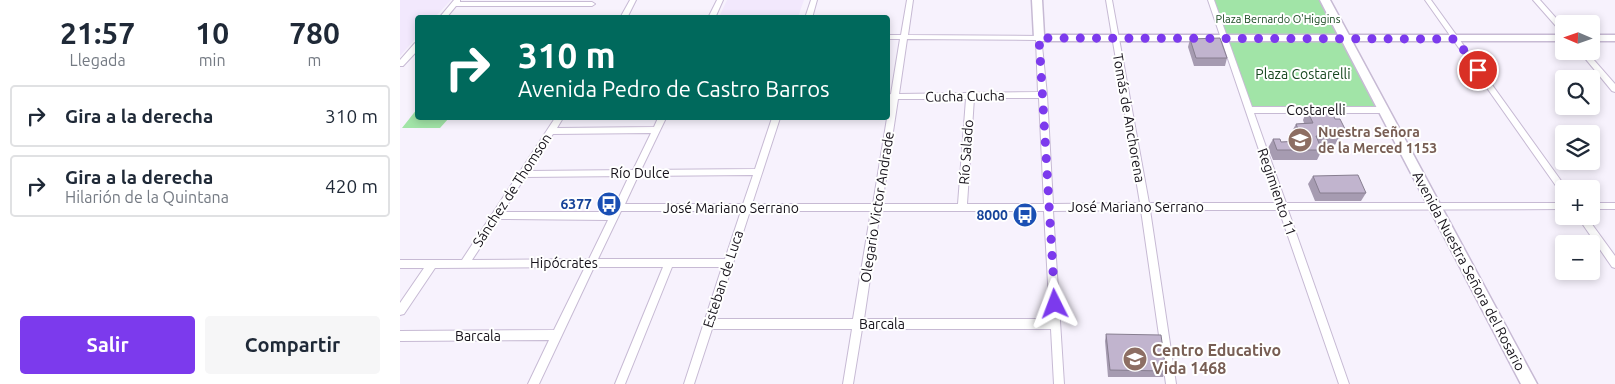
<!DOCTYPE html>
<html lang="es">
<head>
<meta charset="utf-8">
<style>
	body { margin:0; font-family:Ubuntu,sans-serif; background:#f6f6f7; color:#1f2937; height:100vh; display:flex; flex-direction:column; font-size:19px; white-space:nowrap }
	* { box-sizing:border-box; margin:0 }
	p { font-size:16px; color:#747a83 }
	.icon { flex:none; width:28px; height:28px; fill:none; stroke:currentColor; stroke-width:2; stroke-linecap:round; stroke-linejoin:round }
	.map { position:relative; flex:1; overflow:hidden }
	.details { display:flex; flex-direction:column; background:#fff; width:400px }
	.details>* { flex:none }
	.banner { position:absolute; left:15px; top:15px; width:475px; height:105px; border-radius:5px; box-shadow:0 2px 8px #0003; background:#00695c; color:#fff; overflow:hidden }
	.needle { width:32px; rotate:272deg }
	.tools { position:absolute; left:1155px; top:15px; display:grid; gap:10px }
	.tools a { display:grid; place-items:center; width:45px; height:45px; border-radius:5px; background:#fff; box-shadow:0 2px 8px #0003; font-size:25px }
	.pin { position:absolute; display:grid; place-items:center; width:42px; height:42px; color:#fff; margin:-21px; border:2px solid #fff; border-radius:50%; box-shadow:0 1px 5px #0007 }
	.me { position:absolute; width:55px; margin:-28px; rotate:357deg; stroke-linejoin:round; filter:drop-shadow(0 0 4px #0008) }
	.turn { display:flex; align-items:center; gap:18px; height:105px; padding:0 20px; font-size:22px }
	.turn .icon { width:65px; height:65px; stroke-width:2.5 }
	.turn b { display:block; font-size:35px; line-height:42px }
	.eta { display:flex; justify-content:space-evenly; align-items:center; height:85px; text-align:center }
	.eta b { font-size:30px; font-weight:700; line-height:35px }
	.cta { display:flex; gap:10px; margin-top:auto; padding:10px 20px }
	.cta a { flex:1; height:58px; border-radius:5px; background:#7c3aed; color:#fff; font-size:20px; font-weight:700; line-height:58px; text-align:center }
	.cta a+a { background:#f6f6f7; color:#1f2937 }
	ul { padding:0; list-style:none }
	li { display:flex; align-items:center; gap:15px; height:62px; margin:0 10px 8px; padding:0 10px; border:2px solid #e0e1e3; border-radius:5px }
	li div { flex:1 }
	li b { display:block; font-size:19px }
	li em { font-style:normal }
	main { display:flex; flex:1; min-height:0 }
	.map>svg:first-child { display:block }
</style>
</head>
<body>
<main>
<section class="details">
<div class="eta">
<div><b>21:57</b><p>Llegada</p></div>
<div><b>10</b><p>min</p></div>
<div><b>780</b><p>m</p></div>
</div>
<ul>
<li><svg class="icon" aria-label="right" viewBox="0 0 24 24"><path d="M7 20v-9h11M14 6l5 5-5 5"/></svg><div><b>Gira a la derecha</b></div><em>310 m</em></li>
<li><svg class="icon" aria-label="right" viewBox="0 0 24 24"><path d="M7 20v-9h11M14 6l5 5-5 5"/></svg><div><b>Gira a la derecha</b><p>Hilarión de la Quintana</p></div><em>420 m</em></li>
</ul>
<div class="cta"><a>Salir</a><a>Compartir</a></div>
</section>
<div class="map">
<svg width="1215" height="384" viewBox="0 0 1215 384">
	<rect width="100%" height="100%" fill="#f7f2fd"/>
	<path fill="#f2e8fd" d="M 0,0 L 51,0 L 35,17 L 18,18 L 17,37 L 0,56 Z
		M 327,0 L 404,0 L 398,17 L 319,17 Z"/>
	<path fill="#a1e4a7" d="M 811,0 L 925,0 L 983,110 L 848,110 Z
		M 17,109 L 18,118 L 49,118 L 40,128 L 2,128 Z"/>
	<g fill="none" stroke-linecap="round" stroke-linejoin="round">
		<defs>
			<path id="street" d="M 54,0 L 60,0 L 60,2 L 192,2 L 195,4 L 192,6 L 56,6 L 46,18 L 39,18 Z
				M 230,0 L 236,0 L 227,18 L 220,18 Z
				M 317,0 L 323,0 L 315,18 L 308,18 Z
				M 411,0 L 417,0 L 412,18 L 405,18 Z
				M 507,0 L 513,0 L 508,35 L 641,36 L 647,95 L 653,204 L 740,203 L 706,0 L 712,0 L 749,203 L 877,203 L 808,0 L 814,0 L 852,107 L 983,107 L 987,110 L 983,113 L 854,113 L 886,203 L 1164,203 L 1164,209 L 888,210 L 949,384 L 939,384 L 879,210 L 750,210 L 776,384 L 766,384 L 741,210 L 653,211 L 664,384 L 654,384 L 651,329 L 462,329 L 453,384 L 443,384 L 452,329 L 312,329 L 294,384 L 284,384 L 322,267 L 272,267 L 225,384 L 215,384 L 263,267 L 194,267 L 139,384 L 128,384 L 149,340 L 0,341 L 0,331 L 154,330 L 185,267 L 35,268 L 4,314 L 0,315 L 0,303 L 24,268 L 0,268 L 0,260 L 62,260 L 155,118 L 163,118 L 157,128 L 254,127 L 258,118 L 266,118 L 241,170 L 355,169 L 372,118 L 380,118 L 352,204 L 473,204 L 490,100 L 488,99 L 488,95 L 491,94 L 500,39 L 488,39 L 488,35 L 501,35 ZM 507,39 L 636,40 L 638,92 L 499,94 ZM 574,98 L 639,98 L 644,204 L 567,204 ZM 498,99 L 566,99 L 558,204 L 482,204 ZM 251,133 L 233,170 L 129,171 L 153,134 ZM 353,175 L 343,204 L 225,204 L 238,176 ZM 229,176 L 212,212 L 103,212 L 125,177 ZM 221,211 L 341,211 L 325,259 L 198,259 ZM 350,211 L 471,211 L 453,319 L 315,319 ZM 480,211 L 644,211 L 650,319 L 464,319 ZM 99,219 L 208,220 L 189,259 L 72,260 Z
				M 1025,0 L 1031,0 L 1167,189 L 1164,189 L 1164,194 L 1161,193 Z
				M 1133,0 L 1140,0 L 1164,27 L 1164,33 L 1162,33 Z
				M 15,43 L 18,43 L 18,50 L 3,66 L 0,66 L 0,60 Z
				M 1179,51 L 1186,51 L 1215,84 L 1215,92 L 1212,91 Z
				M 1191,203 L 1215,203 L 1215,209 L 1191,209 Z
				M 1177,216 L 1186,216 L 1215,256 L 1215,268 L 1212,267 Z"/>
			<path id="secondary" d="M 632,0 L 642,0 L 644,35 L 938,35 L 920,0 L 930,0 L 949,35 L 1164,35 L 1164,41 L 952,41 L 1137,384 L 1121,384 L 942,41 L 639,41 L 634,38 Z
				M 1191,35 L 1215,35 L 1215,41 L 1191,41 Z"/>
		</defs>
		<use href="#street" stroke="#c7bad4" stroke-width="2"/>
		<use href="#secondary" stroke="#c7bad4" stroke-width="3"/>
		<use href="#street" fill="#fff" fill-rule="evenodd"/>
		<use href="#secondary" fill="#fff" fill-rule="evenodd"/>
	</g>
	<path fill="#a69bb1" d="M 790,39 L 827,58 L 825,66 L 794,66 L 788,47 Z
		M 907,110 L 935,119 L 945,129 L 940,139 L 938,139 L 935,145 L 920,146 L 922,150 L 917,160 L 873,160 L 868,148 L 873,139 L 881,142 L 895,141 L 891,133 L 896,124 L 904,123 L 903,120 Z
		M 913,176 L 966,193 L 961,201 L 915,201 L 908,184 Z
		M 706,334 L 766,371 L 763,377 L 708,377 L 705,341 Z"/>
	<path fill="#c1b4ce" stroke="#877e90" d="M 820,38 L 827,58 L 796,58 L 790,39 Z
		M 907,110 L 931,110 L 935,119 L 940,119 L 945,129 L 937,129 L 940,136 L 916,136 L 922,150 L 877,150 L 873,139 L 880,139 L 881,142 L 903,141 L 896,124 L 913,123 Z
		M 958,175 L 966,193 L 920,193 L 913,176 Z
		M 706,334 L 761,335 L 766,371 L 710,370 Z"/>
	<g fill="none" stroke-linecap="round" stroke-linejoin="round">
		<path stroke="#7c3aed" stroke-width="9" stroke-dasharray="0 16.2" d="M 655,304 L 639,38 L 1056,39 L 1078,70"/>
	</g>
	<defs>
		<symbol id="university-disc" viewBox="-11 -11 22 22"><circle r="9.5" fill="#8d6e63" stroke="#fff"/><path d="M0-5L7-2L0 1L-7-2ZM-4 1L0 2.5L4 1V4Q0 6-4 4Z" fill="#fff"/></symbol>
		<symbol id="bus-disc" viewBox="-11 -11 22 22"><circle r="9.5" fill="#1a4fb4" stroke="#fff"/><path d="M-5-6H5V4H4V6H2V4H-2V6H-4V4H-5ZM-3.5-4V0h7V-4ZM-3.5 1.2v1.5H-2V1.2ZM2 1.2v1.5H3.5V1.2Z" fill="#fff"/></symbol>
		<symbol id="school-disc" viewBox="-11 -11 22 22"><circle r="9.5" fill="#8d6e63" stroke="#fff"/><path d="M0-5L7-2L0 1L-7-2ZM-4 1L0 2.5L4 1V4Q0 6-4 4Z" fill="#fff"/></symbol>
	</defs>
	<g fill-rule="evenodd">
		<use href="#university-disc" x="886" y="126" width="28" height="28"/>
		<use href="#bus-disc" x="195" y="190" width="28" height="28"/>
		<use href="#bus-disc" x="611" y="201" width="28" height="28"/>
		<use href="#school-disc" x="721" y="345" width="28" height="28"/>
	</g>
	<g text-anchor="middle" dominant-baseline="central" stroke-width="4" stroke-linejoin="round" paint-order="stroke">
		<g font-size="11" fill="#184820" stroke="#fff">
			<text x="878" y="19">Plaza Bernardo O'Higgins</text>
		</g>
		<g font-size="14" fill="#184820" stroke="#fff">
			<text x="903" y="74">Plaza Costarelli</text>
		</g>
		<g font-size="14" fill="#16121a" stroke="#fff">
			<text transform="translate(565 96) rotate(-1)">Cucha Cucha</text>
			<text x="916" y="110">Costarelli</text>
			<text transform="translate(729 118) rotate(80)">Tomás de Anchorena</text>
			<text transform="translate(566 152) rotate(-86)">Río Salado</text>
			<text x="240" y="173">Río Dulce</text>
			<text transform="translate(112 190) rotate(-57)">Sánchez de Thomson</text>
			<text transform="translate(877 192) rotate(71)">Regimiento 11</text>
			<text transform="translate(477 207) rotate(-81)">Olegario Victor Andrade</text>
			<text x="736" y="207">José Mariano Serrano</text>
			<text x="331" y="208">José Mariano Serrano</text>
			<text x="164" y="263">Hipócrates</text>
			<text transform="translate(1069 271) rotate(62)">Avenida Nuestra Señora del Rosario</text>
			<text transform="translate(323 279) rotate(-72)">Esteban de Luca</text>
			<text x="482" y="324">Barcala</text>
			<text x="78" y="336">Barcala</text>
		</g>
		<g font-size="14" font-weight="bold" fill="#785e54" stroke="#fff" text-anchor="start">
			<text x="918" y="132">Nuestra Señora<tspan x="918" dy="16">de la Merced 1153</tspan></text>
		</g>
		<g font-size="14" font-weight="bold" fill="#164399" stroke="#fff" text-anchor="end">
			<text x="192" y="204">6377</text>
			<text x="608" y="215">8000</text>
		</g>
		<g font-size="16" font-weight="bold" fill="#785e54" stroke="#fff" text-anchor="start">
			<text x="752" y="350">Centro Educativo<tspan x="752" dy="18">Vida 1468</tspan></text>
		</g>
	</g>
</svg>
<div class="tools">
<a><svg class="needle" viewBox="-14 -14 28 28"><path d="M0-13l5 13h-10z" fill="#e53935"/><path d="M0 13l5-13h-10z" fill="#747a83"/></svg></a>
<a><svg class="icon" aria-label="search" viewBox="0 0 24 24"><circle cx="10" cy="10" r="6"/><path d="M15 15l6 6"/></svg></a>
<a><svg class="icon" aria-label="layers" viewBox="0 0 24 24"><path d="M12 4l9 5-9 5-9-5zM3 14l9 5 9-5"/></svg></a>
<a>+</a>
<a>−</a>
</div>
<div class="pin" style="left:1078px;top:70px;background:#d93025"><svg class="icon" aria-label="arrive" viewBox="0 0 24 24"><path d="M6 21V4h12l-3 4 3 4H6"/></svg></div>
<svg class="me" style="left:655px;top:304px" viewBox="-20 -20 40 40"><path d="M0-17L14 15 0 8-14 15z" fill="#7c3aed" stroke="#fff" stroke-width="4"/></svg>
<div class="banner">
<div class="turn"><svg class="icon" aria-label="right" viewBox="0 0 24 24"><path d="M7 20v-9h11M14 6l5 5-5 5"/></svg><div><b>310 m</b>Avenida Pedro de Castro Barros</div></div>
</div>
</div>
</main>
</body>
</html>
